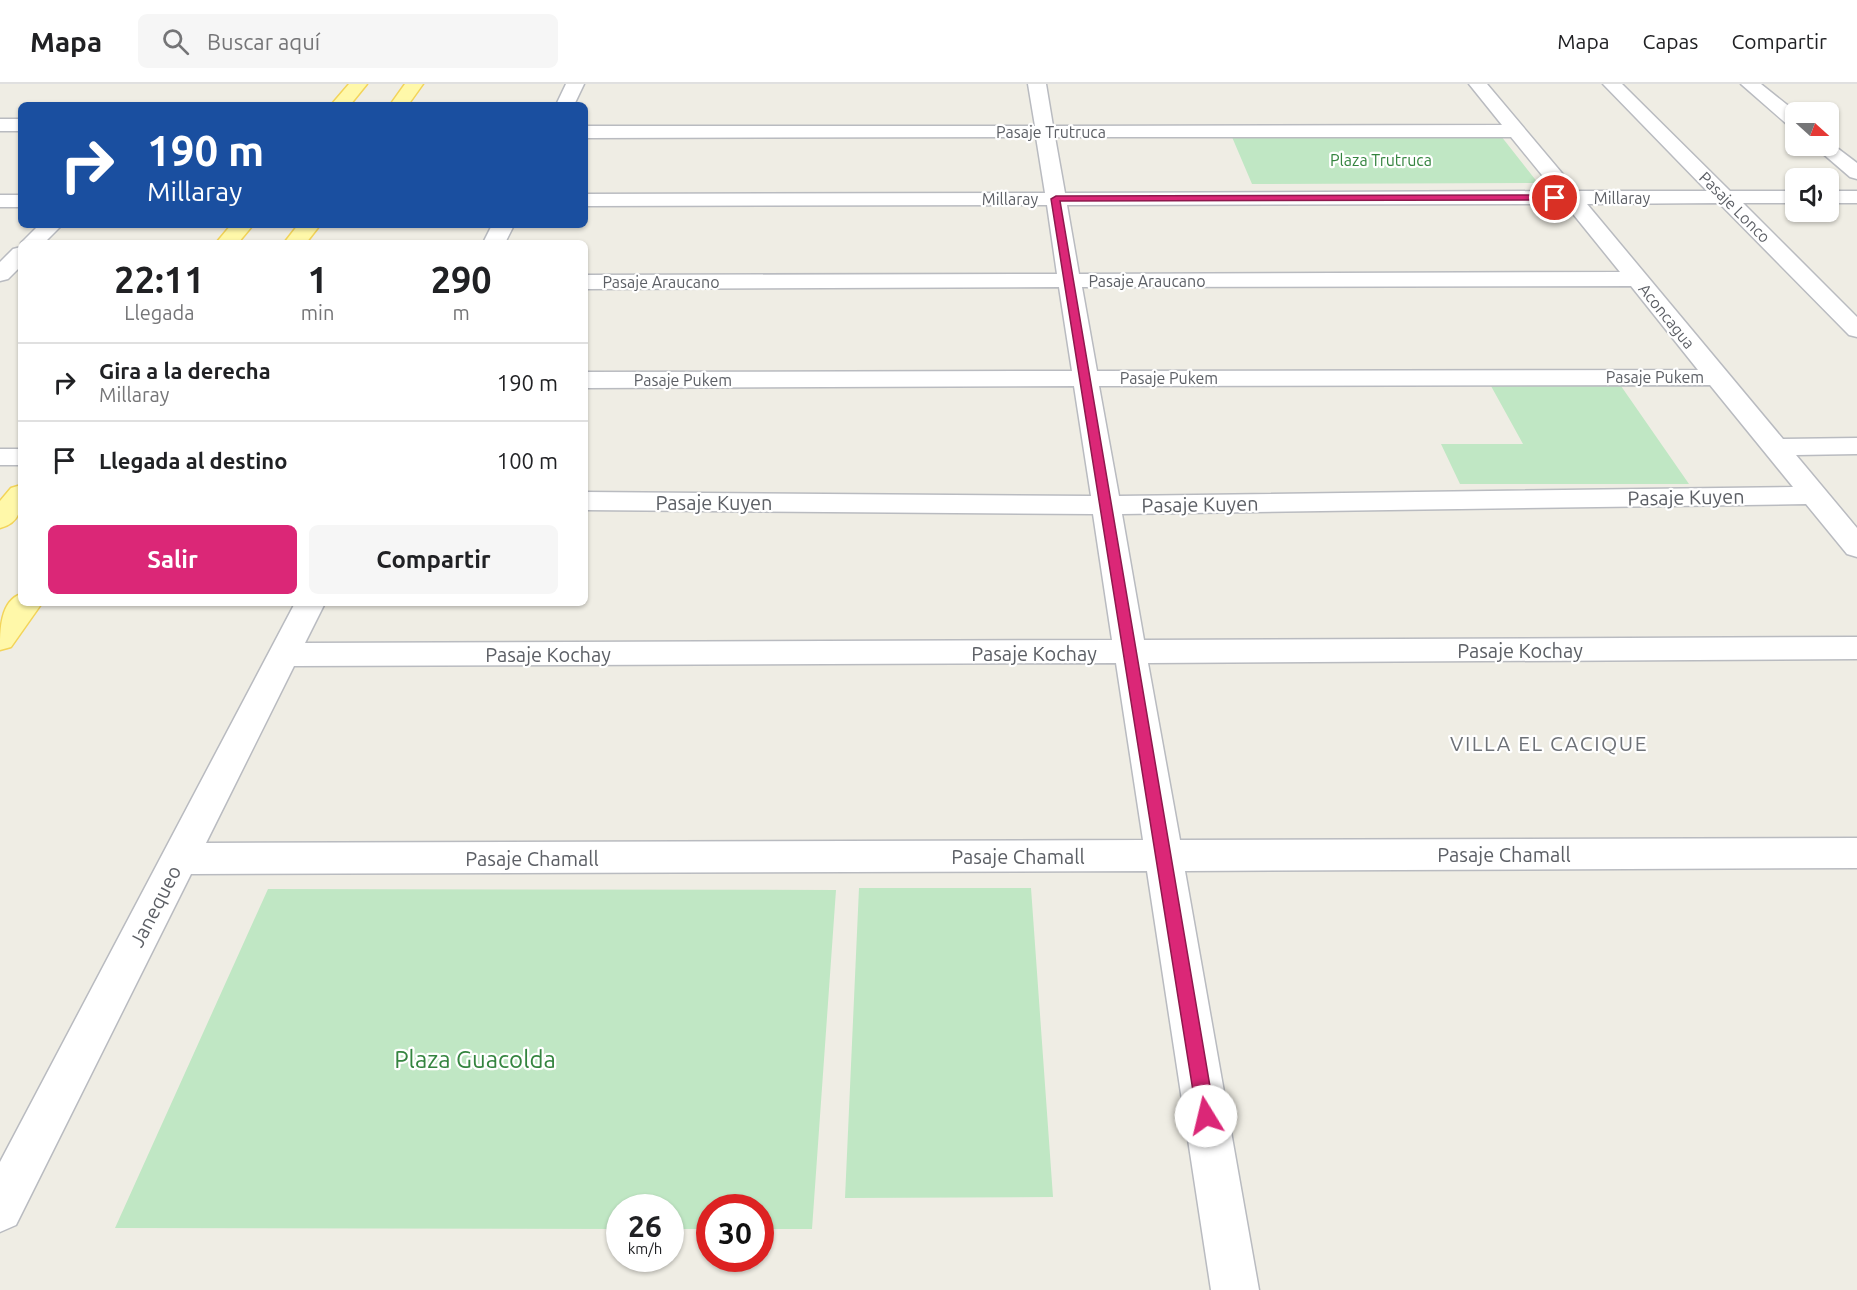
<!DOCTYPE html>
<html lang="es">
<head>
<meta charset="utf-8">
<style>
	body { margin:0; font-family:Ubuntu,sans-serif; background:#f6f6f6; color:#202124; height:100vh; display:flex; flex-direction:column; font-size:22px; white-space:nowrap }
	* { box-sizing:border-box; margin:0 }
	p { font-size:20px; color:#757577 }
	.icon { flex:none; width:33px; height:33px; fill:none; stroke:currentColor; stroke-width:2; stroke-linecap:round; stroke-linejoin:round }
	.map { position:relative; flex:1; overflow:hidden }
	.side { position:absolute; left:18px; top:156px; width:570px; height:366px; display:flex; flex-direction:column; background:#fff; border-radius:9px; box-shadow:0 2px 4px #0004 }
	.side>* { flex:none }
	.banner { position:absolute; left:18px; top:18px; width:570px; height:126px; border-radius:9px; box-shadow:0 2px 4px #0004; background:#1a4fa0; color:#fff; overflow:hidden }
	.needle { width:39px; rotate:111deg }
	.buttons { position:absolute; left:1785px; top:18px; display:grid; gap:12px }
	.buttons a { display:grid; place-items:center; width:54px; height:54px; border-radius:9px; background:#fff; box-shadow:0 2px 4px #0004; font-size:30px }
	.speed { position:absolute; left:606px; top:1110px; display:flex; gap:12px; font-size:30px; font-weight:700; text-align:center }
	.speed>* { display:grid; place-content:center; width:78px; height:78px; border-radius:50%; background:#fff; box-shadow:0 2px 4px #0004; line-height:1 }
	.speed small { font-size:15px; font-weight:400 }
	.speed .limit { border:9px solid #d22; background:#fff; color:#111 }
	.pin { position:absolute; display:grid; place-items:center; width:51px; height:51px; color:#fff; margin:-26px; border:3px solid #fff; border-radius:50%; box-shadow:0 2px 6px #0007 }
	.me { position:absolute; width:66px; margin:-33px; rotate:351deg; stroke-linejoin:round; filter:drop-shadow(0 0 4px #0008) }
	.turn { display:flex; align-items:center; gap:21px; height:126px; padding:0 30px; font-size:27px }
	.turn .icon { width:78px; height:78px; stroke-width:2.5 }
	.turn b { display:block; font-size:42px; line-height:51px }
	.eta { display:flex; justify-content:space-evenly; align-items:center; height:102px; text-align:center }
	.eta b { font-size:36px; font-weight:700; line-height:42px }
	.cta { display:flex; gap:12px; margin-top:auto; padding:12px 30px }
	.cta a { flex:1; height:69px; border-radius:9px; background:#db2777; color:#fff; font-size:24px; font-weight:700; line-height:69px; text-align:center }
	.cta a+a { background:#f6f6f6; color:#202124 }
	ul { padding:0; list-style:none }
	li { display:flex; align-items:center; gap:18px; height:78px; padding:0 30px; border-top:2px solid #e0e0e0 }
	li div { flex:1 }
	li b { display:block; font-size:22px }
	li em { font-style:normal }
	header { display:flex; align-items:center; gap:36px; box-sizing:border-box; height:84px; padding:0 30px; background:#fff; border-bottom:2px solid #e0e0e0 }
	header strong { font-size:28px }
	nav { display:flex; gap:33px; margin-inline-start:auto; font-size:21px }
	.search { width:420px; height:54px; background:#f6f6f6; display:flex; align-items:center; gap:15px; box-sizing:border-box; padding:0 21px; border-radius:9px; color:#757577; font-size:22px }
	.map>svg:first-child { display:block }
</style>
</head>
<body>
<header>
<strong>Mapa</strong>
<div class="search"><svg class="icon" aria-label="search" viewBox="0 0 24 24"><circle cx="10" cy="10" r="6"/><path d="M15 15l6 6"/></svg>Buscar aquí</div>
<nav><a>Mapa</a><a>Capas</a><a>Compartir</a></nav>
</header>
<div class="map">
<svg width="1857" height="1206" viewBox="0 0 1857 1206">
	<rect width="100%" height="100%" fill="#efede4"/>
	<path fill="#c0e7c4" d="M 1501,52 L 1538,99 L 1252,100 L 1232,53 Z
		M 1491,302 L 1621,302 L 1689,400 L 1460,400 L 1441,360 L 1523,360 Z
		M 859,804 L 1031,804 L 1053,1113 L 845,1114 Z
		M 268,805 L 836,806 L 812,1145 L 761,1145 L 760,1124 L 710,1124 L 709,1145 L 671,1145 L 670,1124 L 620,1124 L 619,1145 L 115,1144 Z"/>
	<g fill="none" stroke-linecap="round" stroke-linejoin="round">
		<defs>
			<path id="minor" d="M 566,0 L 584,0 L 574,21 L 556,21 Z
				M 1028,0 L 1046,0 L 1053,42 L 1502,41 L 1469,0 L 1487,0 L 1577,107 L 1707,107 L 1603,0 L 1622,0 L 1730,107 L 1796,107 L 1796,119 L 1743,119 L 1857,233 L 1857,253 L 1849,251 L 1719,119 L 1587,120 L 1783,355 L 1857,354 L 1857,370 L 1796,371 L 1857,444 L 1857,473 L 1847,470 L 1806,420 L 1122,430 L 1144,556 L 1857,553 L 1857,575 L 1148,579 L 1180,756 L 1857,754 L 1857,784 L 1185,787 L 1259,1206 L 1211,1206 L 1147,787 L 191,790 L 16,1141 L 0,1148 L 0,1078 L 295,519 L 325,519 L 305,559 L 1112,556 L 1093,430 L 585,426 L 585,408 L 1091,412 L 1074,302 L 585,304 L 585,288 L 1072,287 L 1059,203 L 585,205 L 585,191 L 1057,190 L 1047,121 L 585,122 L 585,110 L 1045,109 L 1036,53 L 585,54 L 585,42 L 1035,42 ZM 1055,53 L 1511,53 L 1555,107 L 1065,109 ZM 1565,120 L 1620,188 L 1079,190 L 1067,121 ZM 1631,202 L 1698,286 L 1097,287 L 1082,203 ZM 1710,301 L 1793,403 L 1119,412 L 1099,302 ZM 1116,579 L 1143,756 L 206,759 L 294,582 Z
				M 1741,0 L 1761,0 L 1796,28 L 1796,43 L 1789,42 Z
				M 0,35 L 21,35 L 21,47 L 0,47 Z
				M 1828,57 L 1857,79 L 1857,95 L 1850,93 L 1814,62 L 1828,62 Z
				M 1828,107 L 1857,107 L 1857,119 L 1828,119 Z
				M 0,111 L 21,111 L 21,123 L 0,123 Z
				M 39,141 L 62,141 L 44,159 L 21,159 Z
				M 492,141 L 514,141 L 505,159 L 483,159 Z
				M 21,163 L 21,182 L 8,195 L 0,197 L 0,178 L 13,165 Z
				M 0,365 L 21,365 L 21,381 L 0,381 Z"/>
			<path id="major" d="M 349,0 L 367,0 L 350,21 L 331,21 Z
				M 405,0 L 423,0 L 408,21 L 390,21 Z
				M 231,141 L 253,141 L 238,159 L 216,159 Z
				M 298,141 L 320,141 L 306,159 L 284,159 Z
				M 21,401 C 21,421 23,438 0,444 L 0,417 L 11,404 Z
				M 21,510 L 21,519 L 42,519 L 11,563 L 0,566 C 0,547 0,517 21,510 Z"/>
		</defs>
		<use href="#minor" stroke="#b9bbc0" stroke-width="3"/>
		<use href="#major" stroke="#f3d459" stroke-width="3"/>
		<use href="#minor" fill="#fff" fill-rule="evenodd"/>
		<use href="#major" fill="#fff8a9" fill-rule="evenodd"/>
	</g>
	<path fill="#db2777" stroke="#8e194d" stroke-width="1.5" d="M 1555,111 L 1558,116 L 1060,117 L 1215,1032 L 1213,1039 L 1206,1041 L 1200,1039 L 1197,1032 L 1051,115 L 1056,112 Z"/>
	<g text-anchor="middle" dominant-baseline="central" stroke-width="4.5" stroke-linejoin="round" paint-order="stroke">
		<g font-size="16" fill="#5c5f65" stroke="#fff">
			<text x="1051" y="48">Pasaje Trutruca</text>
			<text x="1622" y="114">Millaray</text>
			<text x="1010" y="115">Millaray</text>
			<text transform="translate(1735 123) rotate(45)">Pasaje Lonco</text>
			<text x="1147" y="197">Pasaje Araucano</text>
			<text x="661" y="198">Pasaje Araucano</text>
			<text transform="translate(1667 232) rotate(51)">Aconcagua</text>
			<text x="1655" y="293">Pasaje Pukem</text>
			<text x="1169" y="294">Pasaje Pukem</text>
			<text x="683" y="296">Pasaje Pukem</text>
		</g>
		<g font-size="16" fill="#34843f" stroke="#fff">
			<text x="1381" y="76">Plaza Trutruca</text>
		</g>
		<g font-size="20" fill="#5c5f65" stroke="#fff">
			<text transform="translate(1686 413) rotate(-1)">Pasaje Kuyen</text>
			<text x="714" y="418">Pasaje Kuyen</text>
			<text transform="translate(1200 420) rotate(-1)">Pasaje Kuyen</text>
			<text x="1520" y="566">Pasaje Kochay</text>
			<text x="1034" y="569">Pasaje Kochay</text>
			<text x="548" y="570">Pasaje Kochay</text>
			<text x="1504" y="770">Pasaje Chamall</text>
			<text x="1018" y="772">Pasaje Chamall</text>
			<text x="532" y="774">Pasaje Chamall</text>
			<text transform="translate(155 822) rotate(-63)">Janequeo</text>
		</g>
		<g font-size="21" letter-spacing="1.5" fill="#6d7177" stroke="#fff">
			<text x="1549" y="659">VILLA EL CACIQUE</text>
		</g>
		<g font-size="24" fill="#34843f" stroke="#fff">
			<text x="475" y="975">Plaza Guacolda</text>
		</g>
	</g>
</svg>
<div class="buttons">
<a><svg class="needle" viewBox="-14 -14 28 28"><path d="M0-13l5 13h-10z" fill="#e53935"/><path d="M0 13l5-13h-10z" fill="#757577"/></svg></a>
<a><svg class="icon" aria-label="sound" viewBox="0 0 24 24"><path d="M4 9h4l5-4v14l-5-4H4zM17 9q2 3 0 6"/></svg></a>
</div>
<div class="speed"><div>26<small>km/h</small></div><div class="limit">30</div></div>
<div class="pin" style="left:1555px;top:114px;background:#d93025"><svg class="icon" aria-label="arrive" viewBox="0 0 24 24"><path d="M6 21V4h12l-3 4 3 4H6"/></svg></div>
<svg class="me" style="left:1206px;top:1032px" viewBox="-20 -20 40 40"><circle r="19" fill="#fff"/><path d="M0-13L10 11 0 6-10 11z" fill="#db2777"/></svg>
<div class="banner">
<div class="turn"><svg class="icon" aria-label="right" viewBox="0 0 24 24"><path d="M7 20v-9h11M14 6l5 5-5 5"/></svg><div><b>190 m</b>Millaray</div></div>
</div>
<section class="side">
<div class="eta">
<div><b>22:11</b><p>Llegada</p></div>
<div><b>1</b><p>min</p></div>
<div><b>290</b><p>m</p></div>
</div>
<ul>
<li><svg class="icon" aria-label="right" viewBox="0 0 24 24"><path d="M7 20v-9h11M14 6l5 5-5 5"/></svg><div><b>Gira a la derecha</b><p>Millaray</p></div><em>190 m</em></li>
<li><svg class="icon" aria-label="arrive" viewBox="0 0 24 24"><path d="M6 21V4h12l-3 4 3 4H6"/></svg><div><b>Llegada al destino</b></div><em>100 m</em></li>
</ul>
<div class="cta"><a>Salir</a><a>Compartir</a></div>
</section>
</div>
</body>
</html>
